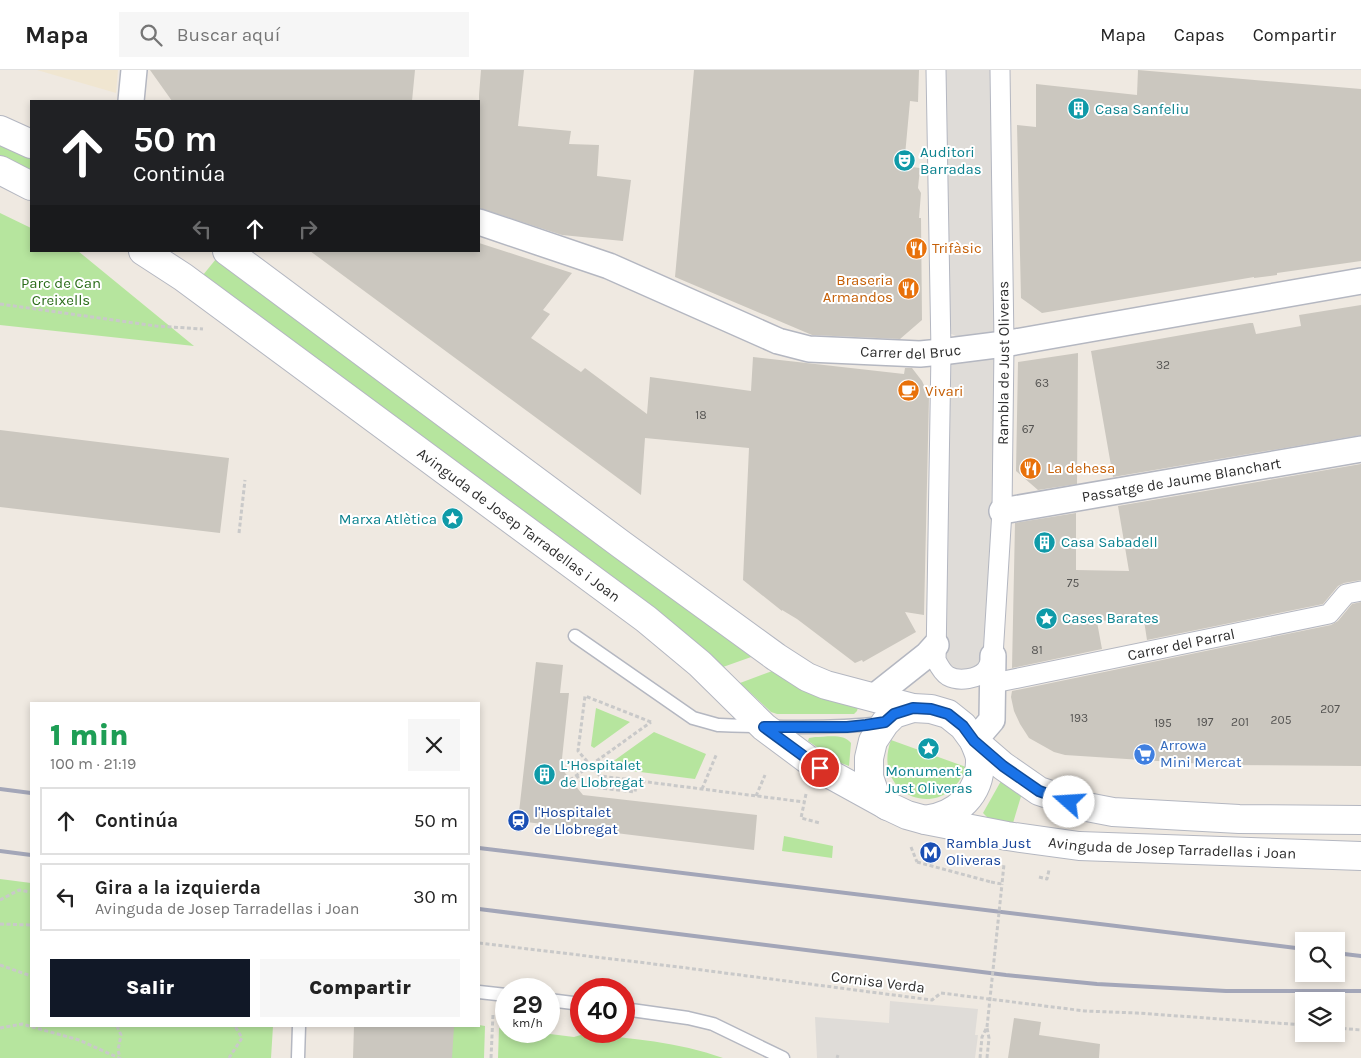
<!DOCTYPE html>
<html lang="es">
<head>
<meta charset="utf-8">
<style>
	body { margin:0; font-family:Karla,sans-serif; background:#f6f6f6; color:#222; height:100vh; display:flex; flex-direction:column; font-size:19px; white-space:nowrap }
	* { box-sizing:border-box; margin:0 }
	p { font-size:16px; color:#767676 }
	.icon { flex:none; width:28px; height:28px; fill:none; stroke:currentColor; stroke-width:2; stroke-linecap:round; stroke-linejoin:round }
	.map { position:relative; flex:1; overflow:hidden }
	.panel { position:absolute; left:30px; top:632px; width:450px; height:325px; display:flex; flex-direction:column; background:#fff; border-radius:0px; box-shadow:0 2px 8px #0003 }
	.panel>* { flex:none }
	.banner { position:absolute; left:30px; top:30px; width:450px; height:152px; border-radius:0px; box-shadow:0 2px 8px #0003; background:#202124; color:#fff; overflow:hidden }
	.tools { position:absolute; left:1295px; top:862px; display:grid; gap:10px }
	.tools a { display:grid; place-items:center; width:50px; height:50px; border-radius:0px; background:#fff; box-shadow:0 2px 8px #0003; font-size:25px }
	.speed { position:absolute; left:495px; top:908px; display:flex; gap:10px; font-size:25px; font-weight:700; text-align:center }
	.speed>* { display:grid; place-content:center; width:65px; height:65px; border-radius:50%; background:#fff; box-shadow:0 2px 8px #0003; line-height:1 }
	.speed small { font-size:12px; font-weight:400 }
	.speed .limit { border:8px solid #d22; background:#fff; color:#111 }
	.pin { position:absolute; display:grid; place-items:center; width:42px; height:42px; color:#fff; margin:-21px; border:2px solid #fff; border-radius:50%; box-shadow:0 1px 5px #0007 }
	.me { position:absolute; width:55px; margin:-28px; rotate:289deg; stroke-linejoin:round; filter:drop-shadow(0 0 4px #0008) }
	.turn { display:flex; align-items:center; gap:18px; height:105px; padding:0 20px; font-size:22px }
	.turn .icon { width:65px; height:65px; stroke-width:2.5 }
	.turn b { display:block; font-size:35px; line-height:42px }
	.lanes { display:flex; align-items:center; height:48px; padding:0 20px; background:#0003; justify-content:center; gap:25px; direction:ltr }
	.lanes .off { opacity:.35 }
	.round { display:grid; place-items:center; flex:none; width:52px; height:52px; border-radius:0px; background:#f6f6f6 }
	.summary { display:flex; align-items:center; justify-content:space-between; height:85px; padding:0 20px }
	h1 { font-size:30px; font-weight:800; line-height:38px; color:#1e9e55 }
	.primary-button { display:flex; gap:10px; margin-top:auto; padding:10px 20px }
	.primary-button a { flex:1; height:58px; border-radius:0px; background:#111827; color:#fff; font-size:20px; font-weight:800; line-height:58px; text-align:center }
	.primary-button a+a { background:#f6f6f6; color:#222 }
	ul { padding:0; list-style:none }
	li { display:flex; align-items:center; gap:15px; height:68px; margin:0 10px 8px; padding:0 10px; border:2px solid #e0e0e0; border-radius:0px }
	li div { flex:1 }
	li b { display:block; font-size:19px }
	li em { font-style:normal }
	header { display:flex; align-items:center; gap:30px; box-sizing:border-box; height:70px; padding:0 25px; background:#fff; border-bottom:1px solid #e0e0e0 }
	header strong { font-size:24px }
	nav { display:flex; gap:28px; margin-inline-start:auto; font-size:18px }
	.search { width:350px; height:45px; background:#f6f6f6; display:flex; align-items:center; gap:12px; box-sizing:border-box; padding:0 18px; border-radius:0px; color:#767676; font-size:19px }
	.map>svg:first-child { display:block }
</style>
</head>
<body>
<header>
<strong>Mapa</strong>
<div class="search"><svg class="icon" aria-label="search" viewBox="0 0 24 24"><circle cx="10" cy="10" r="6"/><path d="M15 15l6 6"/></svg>Buscar aquí</div>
<nav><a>Mapa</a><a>Capas</a><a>Compartir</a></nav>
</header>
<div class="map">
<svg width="1361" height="988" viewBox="0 0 1361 988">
	<rect width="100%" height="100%" fill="#efe9e1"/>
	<path fill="#f0e6d1" d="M 37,0 L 118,0 L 116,23 Z"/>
	<path fill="#b6e59e" d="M 0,70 L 31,83 L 31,100 L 0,85 Z
		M 0,143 L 31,158 L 31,181 L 78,181 L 194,276 L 0,255 Z
		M 216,189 L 754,586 L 723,597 L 630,520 L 203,205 Z
		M 775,600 L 858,637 L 857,641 L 854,644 L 777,644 L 771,642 L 740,613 Z
		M 596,638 L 630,652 L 594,678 L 591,676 Z
		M 654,662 L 706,684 L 695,709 L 609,698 L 608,695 Z
		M 815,667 C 826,667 844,663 851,673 L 849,696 L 841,693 L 808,671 L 809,668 Z
		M 891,670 L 966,697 C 946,755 870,727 891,670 Z
		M 1001,711 L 1022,723 L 1013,753 L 989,749 L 983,743 Z
		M 784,766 L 833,776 L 832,788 L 782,781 Z
		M 0,809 L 31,813 L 31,956 L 273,956 L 271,988 L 0,988 Z
		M 479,955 L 485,956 L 484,988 L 450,988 L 451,956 Z
		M 499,958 L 506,959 L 506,961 L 526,961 L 574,967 L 584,964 C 631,968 678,972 723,988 L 498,988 Z"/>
	<path fill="#dfdcd8" d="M 940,0 L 994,0 L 997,254 L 991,265 L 958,267 L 945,261 Z
		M 995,285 L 998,420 L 988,582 L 977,600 L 950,599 L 943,588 L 944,294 Z
		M 890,931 L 978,939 L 975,965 L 978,965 L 975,988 L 817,988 L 815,947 L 889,953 Z"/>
	<path fill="#cbc7bf" d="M 150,0 L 415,0 L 412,31 L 172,31 Z
		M 481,0 L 524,0 L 518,56 L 571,61 L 569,74 L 599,75 L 597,106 L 631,110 L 623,171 L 562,165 L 479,138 L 479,25 Z
		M 694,0 L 919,0 L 918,32 L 910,31 L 904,96 L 920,98 L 918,118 L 921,123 L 919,148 L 921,148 L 922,250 L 900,269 L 812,265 L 675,207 Z
		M 1138,0 L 1361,19 L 1361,191 L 1277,203 L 1277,205 L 1254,208 L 1254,207 L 1042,243 L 1021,228 L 1017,55 L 1036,57 L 1036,14 L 1137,25 Z
		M 479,173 L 572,203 L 543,240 L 550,244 L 531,268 L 581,302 L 585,298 L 647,344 L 650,307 L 751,321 L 753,287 L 904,304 L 905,298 L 912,298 L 922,311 L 929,326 L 924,545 L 905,542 L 916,562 L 863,592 L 862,590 L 855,593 L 797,549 L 782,540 L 782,541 L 743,510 L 749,378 L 645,368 L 641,425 L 310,181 L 479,181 Z
		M 1361,235 L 1361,365 L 1113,407 L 1091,281 L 1250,253 L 1253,253 L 1256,264 L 1301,256 L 1299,245 Z
		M 1078,283 L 1077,414 L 1038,420 L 1016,401 L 1018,292 Z
		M 0,360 L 229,388 L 220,463 L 0,437 Z
		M 1361,394 L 1361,510 L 1344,513 L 1338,516 L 1323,534 L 1147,570 L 1143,544 L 1097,552 L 1102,579 L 1012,598 L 1015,453 L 1076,443 L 1076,500 L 1129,501 L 1118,436 Z
		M 1361,532 L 1361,696 L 1219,695 L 1065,685 L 1054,682 L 1029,668 L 1020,654 L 1014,641 L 1011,627 L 1012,621 L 1331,555 L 1338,551 L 1352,534 Z
		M 536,592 L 563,595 L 560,623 L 569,623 L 561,698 L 583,725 L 757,745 L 754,780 L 518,751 Z
		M 1014,948 L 1041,952 L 1039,965 L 1100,974 L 1099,988 L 1008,988 Z
		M 354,956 L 454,956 L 452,988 L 353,988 Z"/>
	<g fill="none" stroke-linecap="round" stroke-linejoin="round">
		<defs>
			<path id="service" d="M 575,566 L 693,648 L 718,655 C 774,657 828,659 883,653
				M 479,922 L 506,925
				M 549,930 L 581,934
				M 624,939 L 688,948 L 713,954 L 783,988
				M 298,988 L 299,956"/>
			<g id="pedestrian">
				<path id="s1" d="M 936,0 L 941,282 L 936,590 C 939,596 943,603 948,606 C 959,612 978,609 986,600 C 989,596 991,590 993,586 L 1002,441 L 1004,274 L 1000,0"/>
				<path id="s2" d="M 999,612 L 1329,544 L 1346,524 L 1361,521"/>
			</g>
			<g id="minor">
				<path d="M 131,31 L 134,0"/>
				<path id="s3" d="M 479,152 L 609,196 L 778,271 L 809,279 L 920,284 L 941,282 L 1004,274 L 1361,211"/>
				<path id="s4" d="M 1002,441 L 1361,379"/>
				<path d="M 874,627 L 927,585 L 936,575"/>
				<path d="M 974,671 L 992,650 L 993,586"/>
			</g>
			<g id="tertiary">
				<path d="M 0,60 L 31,74"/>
				<path d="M 0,100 L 31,116"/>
				<path id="s5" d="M 143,181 L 183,207 L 646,549 L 700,594 L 764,657 L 819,698 L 888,736 L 907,745 L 925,750 L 1007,766 L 1079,776 L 1361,786"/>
				<path d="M 227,181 L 622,475 L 776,587 L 807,607 L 826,615 L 913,638 L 931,639 L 948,644 L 963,656 L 974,671 L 1003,696 L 1039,721 L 1087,737 L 1113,742 L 1239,749 L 1361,750"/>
				<path d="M 887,736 L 876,727 L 869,707 L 869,688 L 873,671 L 885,653 L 894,644 L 913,638"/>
				<path d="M 925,750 C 957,746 981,724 980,690 C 980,684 976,677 974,671"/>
			</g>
		</defs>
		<use href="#service" stroke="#b4b7c1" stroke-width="15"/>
		<use href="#pedestrian" stroke="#b4b7c1" stroke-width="21"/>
		<use href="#minor" stroke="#b4b7c1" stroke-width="28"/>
		<use href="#tertiary" stroke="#b4b7c1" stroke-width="30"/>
		<path stroke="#c9c9c9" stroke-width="3" stroke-dasharray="4 2.5" stroke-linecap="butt" d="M 0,234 L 156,256 L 203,259
			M 239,463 L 245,410
			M 651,652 L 585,626 L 578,681 L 600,706 L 804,732
			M 576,705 L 585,716 L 635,722 L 637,710
			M 570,710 L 651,652
			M 702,719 L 717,683
			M 806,724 L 801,748 L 820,753
			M 756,726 L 765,705
			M 911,777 L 917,792
			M 1039,807 L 1047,809 L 1049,800
			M 991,812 L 1002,814 L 1004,794
			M 0,830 L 19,820 L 31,822
			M 0,854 L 31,855
			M 479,873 L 679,897 L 932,930 L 941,923 L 1085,941 L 1137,943 L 1304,955
			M 0,895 L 31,906
			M 117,956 L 121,965 L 118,980 L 120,988
			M 0,958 L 22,954 L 79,970 L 119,988
			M 1336,958 L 1361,960
			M 229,988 L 242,968 L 235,956
			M 491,988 L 493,944
			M 837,988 L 838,985
			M 980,988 L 982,967 L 987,957
			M 987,988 L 989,968 L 987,958"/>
		<use href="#service" stroke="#fff" stroke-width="12"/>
		<use href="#pedestrian" stroke="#fff" stroke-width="19"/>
		<use href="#minor" stroke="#fff" stroke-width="25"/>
		<use href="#tertiary" stroke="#fff" stroke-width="28"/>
		<path stroke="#a3a6b8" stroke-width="4" d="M 0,719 L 31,723
			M 479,778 L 1304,879
			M 0,781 L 31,785
			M 479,839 L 1006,905 L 1097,914 L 1226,921 L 1361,921
			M 1336,883 L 1361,886"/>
		<path stroke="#c9c9c9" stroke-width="3" stroke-dasharray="4 2.5" stroke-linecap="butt" d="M 917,792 L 991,812
			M 987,957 L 1002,814"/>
	</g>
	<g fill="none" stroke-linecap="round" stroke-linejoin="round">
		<defs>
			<path id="route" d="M 820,698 L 764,657 L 847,657 L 866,655 L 885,652 L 894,644 L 913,638 L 931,639 L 948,644 L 963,656 L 974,671 L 1003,696 L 1039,721 L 1069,732"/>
		</defs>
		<use href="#route" stroke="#114b97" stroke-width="12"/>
		<use href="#route" stroke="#1a73e8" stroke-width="9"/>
	</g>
	<defs>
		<symbol id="building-disc" viewBox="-11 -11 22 22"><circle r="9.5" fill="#0f9aa8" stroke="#fff"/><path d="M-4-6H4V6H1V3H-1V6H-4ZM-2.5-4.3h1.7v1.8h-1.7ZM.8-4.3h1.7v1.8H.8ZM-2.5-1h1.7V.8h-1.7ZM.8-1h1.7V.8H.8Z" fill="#fff"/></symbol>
		<symbol id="theatre-disc" viewBox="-11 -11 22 22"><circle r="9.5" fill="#0f9aa8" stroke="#fff"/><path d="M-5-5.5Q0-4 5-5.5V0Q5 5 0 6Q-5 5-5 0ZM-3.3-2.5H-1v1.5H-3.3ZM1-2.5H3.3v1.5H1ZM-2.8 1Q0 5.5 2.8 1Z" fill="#fff"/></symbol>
		<symbol id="restaurant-disc" viewBox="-11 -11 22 22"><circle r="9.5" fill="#e8710a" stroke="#fff"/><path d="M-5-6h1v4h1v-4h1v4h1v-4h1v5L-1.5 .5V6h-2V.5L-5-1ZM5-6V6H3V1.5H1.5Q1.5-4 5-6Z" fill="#fff"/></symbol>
		<symbol id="cafe-disc" viewBox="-11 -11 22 22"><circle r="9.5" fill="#e8710a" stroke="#fff"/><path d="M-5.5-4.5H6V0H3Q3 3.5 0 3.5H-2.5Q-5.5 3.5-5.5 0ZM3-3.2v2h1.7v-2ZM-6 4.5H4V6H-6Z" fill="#fff"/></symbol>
		<symbol id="sight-disc" viewBox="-11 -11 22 22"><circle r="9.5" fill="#0f9aa8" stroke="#fff"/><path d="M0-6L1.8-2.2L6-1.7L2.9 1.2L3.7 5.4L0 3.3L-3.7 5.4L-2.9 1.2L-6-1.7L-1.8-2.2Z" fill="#fff"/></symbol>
		<symbol id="supermarket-disc" viewBox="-11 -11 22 22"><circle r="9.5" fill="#3f7fe0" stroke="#fff"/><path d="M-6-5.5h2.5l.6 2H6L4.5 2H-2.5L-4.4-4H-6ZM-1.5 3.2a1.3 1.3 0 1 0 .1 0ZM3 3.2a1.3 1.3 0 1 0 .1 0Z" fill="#fff"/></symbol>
		<symbol id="station-disc" viewBox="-11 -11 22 22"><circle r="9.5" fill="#1a4fb4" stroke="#fff"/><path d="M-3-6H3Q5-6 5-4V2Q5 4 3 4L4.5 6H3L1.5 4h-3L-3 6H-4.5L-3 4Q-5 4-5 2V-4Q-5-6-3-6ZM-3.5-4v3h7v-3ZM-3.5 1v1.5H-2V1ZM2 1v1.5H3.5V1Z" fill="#fff"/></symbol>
		<symbol id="metro-disc" viewBox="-11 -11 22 22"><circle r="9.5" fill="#1a4fb4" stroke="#fff"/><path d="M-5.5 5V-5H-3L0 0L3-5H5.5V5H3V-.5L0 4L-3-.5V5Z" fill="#fff"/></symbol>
	</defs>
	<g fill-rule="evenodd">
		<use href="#building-disc" x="1066" y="26" width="25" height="25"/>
		<use href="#theatre-disc" x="892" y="78" width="25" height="25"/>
		<use href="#restaurant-disc" x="904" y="166" width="25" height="25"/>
		<use href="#restaurant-disc" x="896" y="206" width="25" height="25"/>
		<use href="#cafe-disc" x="896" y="308" width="25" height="25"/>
		<use href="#restaurant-disc" x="1018" y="386" width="25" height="25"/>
		<use href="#sight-disc" x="440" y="436" width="25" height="25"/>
		<use href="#building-disc" x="1032" y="460" width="25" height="25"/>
		<use href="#sight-disc" x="1034" y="536" width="25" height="25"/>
		<use href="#sight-disc" x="916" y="666" width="25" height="25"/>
		<use href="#supermarket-disc" x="1132" y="672" width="25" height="25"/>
		<use href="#building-disc" x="532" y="692" width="25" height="25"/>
		<use href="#station-disc" x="506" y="738" width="25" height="25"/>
		<use href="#metro-disc" x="918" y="770" width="25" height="25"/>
	</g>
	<g text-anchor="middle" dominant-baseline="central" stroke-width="4" stroke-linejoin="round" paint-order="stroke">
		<g font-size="12" fill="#555452">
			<text x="1163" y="295">32</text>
			<text x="1042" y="313">63</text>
			<text x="701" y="345">18</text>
			<text x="1028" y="359">67</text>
			<text x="1073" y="513">75</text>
			<text x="1037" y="580">81</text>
			<text x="1330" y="639">207</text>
			<text x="1079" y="648">193</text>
			<text x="1281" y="650">205</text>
			<text x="1205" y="652">197</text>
			<text x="1240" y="652">201</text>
			<text x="1163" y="653">195</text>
		</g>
		<g font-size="15" fill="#0d838f" stroke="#fff" text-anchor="start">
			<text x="1095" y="39">Casa Sanfeliu</text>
			<text x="920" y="82">Auditori<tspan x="920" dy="17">Barradas</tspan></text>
			<text x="437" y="449" text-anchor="end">Marxa Atlètica</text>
			<text x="1061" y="472">Casa Sabadell</text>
			<text x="1062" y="548">Cases Barates</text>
			<text x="560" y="695">L’Hospitalet<tspan x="560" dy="17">de Llobregat</tspan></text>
			<text x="929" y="701" text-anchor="middle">Monument a<tspan x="929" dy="17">Just Oliveras</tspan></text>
		</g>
		<g font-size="15" fill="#c56008" stroke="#fff" text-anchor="start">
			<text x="932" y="178">Trifàsic</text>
			<text x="893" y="210" text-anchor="end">Braseria<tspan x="893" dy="17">Armandos</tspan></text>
			<text x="925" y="321">Vivari</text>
			<text x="1047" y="398">La dehesa</text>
		</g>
		<g font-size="15" fill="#2c6e1b" stroke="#fff">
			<text x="61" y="213">Parc de Can<tspan x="61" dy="17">Creixells</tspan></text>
		</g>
		<g font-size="15" fill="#2e2e2e" stroke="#fff">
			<text stroke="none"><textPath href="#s3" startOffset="456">Carrer del Bruc</textPath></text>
			<text stroke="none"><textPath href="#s1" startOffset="960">Rambla de Just Oliveras</textPath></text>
			<text stroke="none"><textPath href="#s4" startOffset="182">Passatge de Jaume Blanchart</textPath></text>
			<text stroke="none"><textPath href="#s5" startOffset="465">Avinguda de Josep Tarradellas i Joan</textPath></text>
			<text stroke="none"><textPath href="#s2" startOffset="186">Carrer del Parral</textPath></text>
			<text stroke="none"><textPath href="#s5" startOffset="1220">Avinguda de Josep Tarradellas i Joan</textPath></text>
			<text transform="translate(878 912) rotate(7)">Cornisa Verda</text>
		</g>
		<g font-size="15" fill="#366cbe" stroke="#fff" text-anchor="start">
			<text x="1160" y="675">Arrowa<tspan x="1160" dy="17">Mini Mercat</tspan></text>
		</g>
		<g font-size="15" fill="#164399" stroke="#fff" text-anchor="start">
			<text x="534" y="742">l'Hospitalet<tspan x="534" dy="17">de Llobregat</tspan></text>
			<text x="946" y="773">Rambla Just<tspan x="946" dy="17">Oliveras</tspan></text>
		</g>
	</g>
</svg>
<div class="tools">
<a><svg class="icon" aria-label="search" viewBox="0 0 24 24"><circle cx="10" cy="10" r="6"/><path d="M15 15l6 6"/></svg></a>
<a><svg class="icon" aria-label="layers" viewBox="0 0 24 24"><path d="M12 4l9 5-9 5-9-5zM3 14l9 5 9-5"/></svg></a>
</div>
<div class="speed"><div>29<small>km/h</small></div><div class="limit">40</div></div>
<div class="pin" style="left:820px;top:698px;background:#d93025"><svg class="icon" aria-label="arrive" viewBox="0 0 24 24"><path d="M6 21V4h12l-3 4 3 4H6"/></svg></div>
<svg class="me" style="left:1069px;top:732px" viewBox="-20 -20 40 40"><circle r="19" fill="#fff"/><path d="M0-13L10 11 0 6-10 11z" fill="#1a73e8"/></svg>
<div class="banner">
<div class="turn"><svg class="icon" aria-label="ahead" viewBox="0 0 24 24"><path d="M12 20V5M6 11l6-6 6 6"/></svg><div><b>50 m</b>Continúa</div></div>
<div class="lanes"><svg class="icon off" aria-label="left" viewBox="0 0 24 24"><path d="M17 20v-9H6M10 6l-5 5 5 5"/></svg><svg class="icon" aria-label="ahead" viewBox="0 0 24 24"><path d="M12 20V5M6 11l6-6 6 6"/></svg><svg class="icon off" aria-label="right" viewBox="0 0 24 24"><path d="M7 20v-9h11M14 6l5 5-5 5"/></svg></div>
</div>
<section class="panel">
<div class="summary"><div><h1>1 min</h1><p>100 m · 21:19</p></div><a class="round"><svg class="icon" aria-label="close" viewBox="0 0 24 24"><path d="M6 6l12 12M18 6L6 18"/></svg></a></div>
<ul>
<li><svg class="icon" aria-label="ahead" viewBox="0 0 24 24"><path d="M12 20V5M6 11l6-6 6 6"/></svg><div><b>Continúa</b></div><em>50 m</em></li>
<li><svg class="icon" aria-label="left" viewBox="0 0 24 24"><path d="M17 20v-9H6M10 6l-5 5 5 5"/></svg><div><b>Gira a la izquierda</b><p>Avinguda de Josep Tarradellas i Joan</p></div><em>30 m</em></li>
</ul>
<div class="primary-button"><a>Salir</a><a>Compartir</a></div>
</section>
</div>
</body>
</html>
